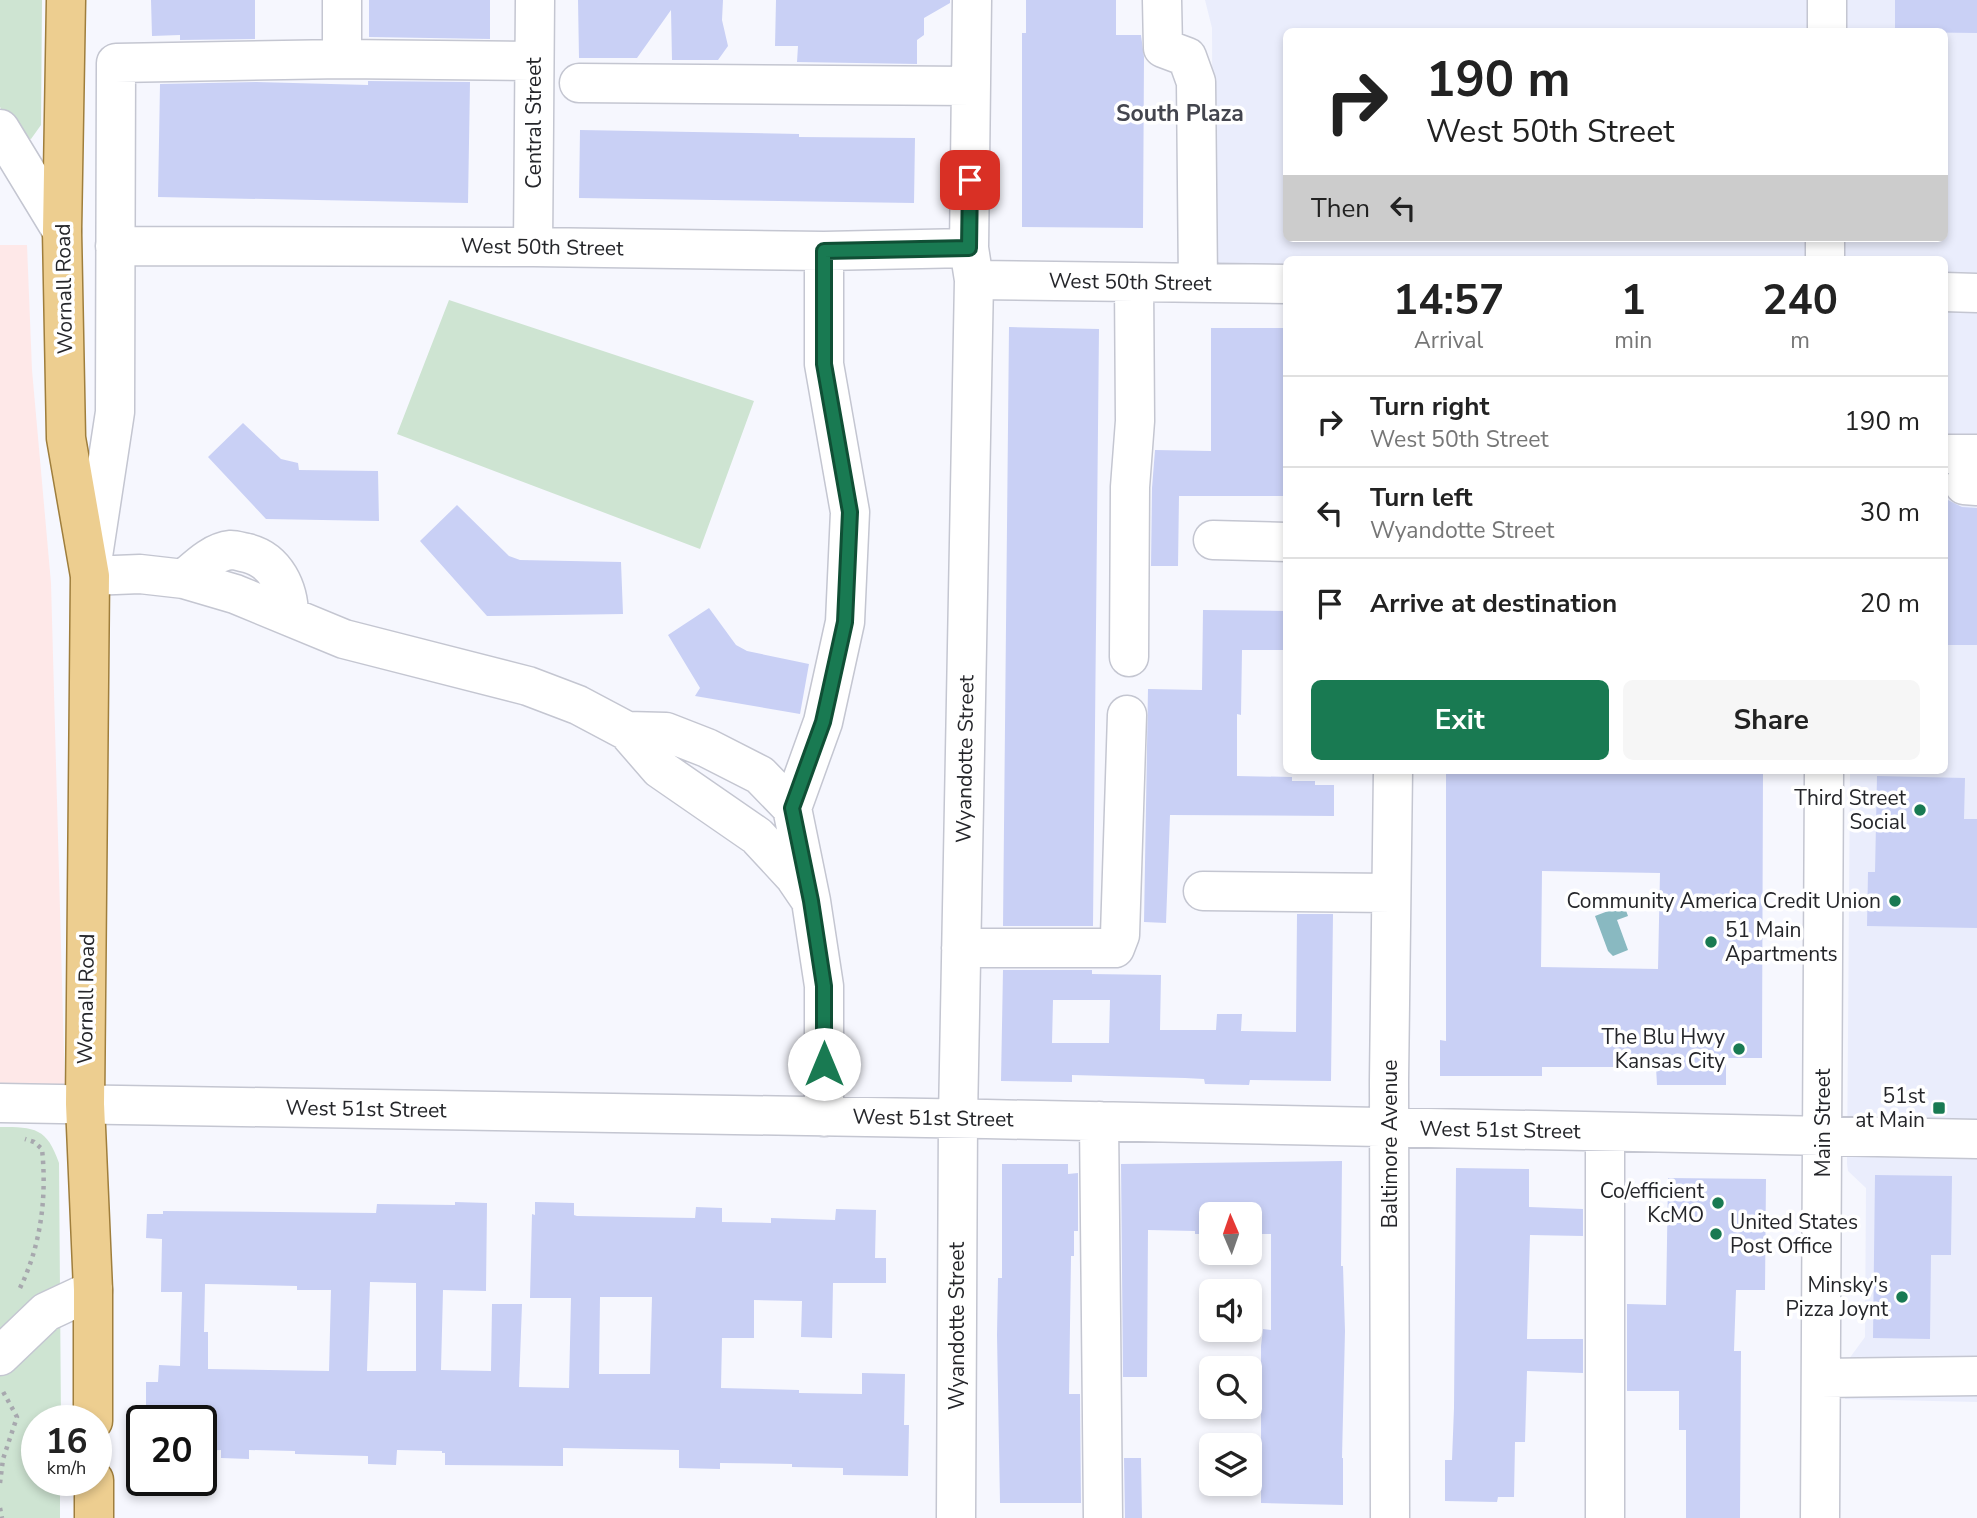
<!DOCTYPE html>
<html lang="en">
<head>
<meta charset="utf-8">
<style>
	body { margin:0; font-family:"Nunito Sans",sans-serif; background:#f6f6f6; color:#222; height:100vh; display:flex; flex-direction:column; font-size:26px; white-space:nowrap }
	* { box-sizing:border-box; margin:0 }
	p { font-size:23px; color:#767676 }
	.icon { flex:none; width:38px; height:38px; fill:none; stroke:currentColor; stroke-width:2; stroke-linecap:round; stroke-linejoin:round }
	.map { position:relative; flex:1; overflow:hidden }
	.sheet { position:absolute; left:1283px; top:256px; width:665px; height:518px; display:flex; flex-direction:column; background:#fff; border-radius:10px; box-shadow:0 4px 10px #0003 }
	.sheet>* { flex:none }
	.guide { position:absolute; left:1283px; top:28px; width:665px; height:214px; border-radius:10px; box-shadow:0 4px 10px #0003; background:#fff; color:#222; overflow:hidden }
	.needle { width:46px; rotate:358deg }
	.buttons { position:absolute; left:1199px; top:1202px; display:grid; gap:14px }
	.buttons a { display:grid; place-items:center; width:63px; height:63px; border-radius:10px; background:#fff; box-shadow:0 4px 10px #0003; font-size:35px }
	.speed { position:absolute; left:21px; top:1405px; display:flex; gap:14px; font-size:35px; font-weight:700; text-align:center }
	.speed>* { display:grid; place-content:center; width:91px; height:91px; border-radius:50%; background:#fff; box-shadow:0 4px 10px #0003; line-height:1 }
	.speed small { font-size:18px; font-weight:400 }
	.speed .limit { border:4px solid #111; border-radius:10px; background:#fff; color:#111 }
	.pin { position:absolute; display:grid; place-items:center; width:60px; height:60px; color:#fff; margin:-30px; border-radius:14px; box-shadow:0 4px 10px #0006 }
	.me { position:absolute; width:77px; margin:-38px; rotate:0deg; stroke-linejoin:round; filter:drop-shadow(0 0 5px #0008) }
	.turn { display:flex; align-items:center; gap:24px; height:147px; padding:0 28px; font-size:32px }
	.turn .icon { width:91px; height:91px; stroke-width:2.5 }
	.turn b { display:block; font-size:49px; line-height:60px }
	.then { display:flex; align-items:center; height:66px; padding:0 28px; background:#0003; gap:14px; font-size:26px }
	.eta { display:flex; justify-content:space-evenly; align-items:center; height:119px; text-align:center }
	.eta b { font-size:42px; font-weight:700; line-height:49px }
	.cta { display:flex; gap:14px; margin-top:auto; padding:14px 28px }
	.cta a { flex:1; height:80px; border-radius:10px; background:#197a52; color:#fff; font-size:28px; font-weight:700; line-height:80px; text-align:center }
	.cta a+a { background:#f6f6f6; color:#222 }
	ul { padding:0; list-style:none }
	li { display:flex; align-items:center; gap:21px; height:91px; padding:0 28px; border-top:2px solid #e0e0e0 }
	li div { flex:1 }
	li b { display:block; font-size:26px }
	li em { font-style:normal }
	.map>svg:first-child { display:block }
</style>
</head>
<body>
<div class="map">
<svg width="1977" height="1518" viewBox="0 0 1977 1518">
	<rect width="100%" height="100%" fill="#f6f7fe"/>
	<path fill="#eaedfc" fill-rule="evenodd" d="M 1205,0 L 1977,0 L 1977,1402 L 1845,1399 L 1846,1363 L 1865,1337 L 1866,1188 L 1848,1171 L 1847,1164 L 1850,770 L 1944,770 L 1944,259 L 1286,259 L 1286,267 L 1213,266 L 1212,28 ZM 1286,32 L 1944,32 L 1944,238 L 1286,238 Z"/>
	<path fill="#fee8e8" d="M 0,245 L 27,245 L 32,370 L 51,583 L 65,1091 L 0,1091 Z"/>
	<path fill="#cee4d2" d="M 0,0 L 42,0 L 41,125 L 31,139 L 17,136 L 0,107 Z
		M 449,300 L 754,401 L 700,549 L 397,434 Z
		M 0,1127 C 35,1127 47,1128 59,1163 L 61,1421 L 37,1421 L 37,1480 L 60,1481 L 60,1518 L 0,1518 Z"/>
	<path fill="#89b9c1" d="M 1624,905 L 1628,916 L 1617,920 L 1628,950 L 1613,956 L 1608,951 L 1595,916 Z"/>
	<path fill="#c9d0f5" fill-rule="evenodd" d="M 151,0 L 255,0 L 255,39 L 180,40 L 180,35 L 152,36 Z
		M 369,0 L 490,0 L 490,39 L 369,37 Z
		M 578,0 L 723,0 L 722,20 L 728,46 L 718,60 L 672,60 L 671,10 L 637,58 L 579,58 Z
		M 776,0 L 950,0 L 950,3 L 924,18 L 924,35 L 917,40 L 917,64 L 797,62 L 798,46 L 775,46 Z
		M 1026,0 L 1116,0 L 1116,35 L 1141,35 L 1144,57 L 1143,228 L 1022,227 L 1022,33 L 1026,33 Z
		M 1895,0 L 1977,0 L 1977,33 L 1895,32 Z
		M 368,81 L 470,82 L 468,203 L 158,197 L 160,84 L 256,82 L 368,85 Z
		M 580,130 L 799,134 L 799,137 L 915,138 L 914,203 L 579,198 Z
		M 1009,327 L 1099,329 L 1093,926 L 1003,926 Z
		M 1211,328 L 1286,328 L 1286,496 L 1179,496 L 1178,566 L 1151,566 L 1152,488 L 1155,450 L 1211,451 Z
		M 243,423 L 281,459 L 298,463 L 299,470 L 378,471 L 379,521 L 266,519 L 208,457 Z
		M 1944,498 L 1962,507 L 1977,508 L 1977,645 L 1944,645 Z
		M 457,505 L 509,556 L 520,560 L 621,562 L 623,614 L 487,616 L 420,541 Z
		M 709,608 L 736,645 L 747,651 L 809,664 L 800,714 L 695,696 L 700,688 L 668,635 Z
		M 1203,610 L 1286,611 L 1286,650 L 1242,650 L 1241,715 L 1237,714 L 1237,776 L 1292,777 L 1292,781 L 1315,781 L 1315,785 L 1334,785 L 1334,816 L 1170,815 L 1166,923 L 1144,922 L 1148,689 L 1202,690 Z
		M 1446,770 L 1763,770 L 1762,1058 L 1726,1058 L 1726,1085 L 1657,1085 L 1656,1067 L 1542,1067 L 1542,1076 L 1440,1076 L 1440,1040 L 1446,1041 ZM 1542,871 L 1660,873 L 1658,969 L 1541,967 Z
		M 1877,776 L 1965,778 L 1964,819 L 1977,819 L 1977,928 L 1867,926 L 1868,872 L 1875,872 Z
		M 1297,914 L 1333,914 L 1331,1081 L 1250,1080 L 1249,1085 L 1205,1084 L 1204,1079 L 1185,1078 L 1072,1075 L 1072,1082 L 1001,1081 L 1003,970 L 1092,970 L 1092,974 L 1161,975 L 1160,1030 L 1216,1030 L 1217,1014 L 1242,1014 L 1241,1031 L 1296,1032 ZM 1053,1000 L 1110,1000 L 1109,1043 L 1052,1043 Z
		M 1342,1161 L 1341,1266 L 1343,1266 L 1345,1331 L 1342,1458 L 1343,1458 L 1343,1505 L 1261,1503 L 1261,1346 L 1263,1329 L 1271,1330 L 1271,1234 L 1250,1234 L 1250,1214 L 1211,1214 L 1211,1234 L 1195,1234 L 1195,1231 L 1148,1230 L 1147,1377 L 1123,1377 L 1121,1164 Z
		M 1002,1164 L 1068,1164 L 1068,1174 L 1078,1173 L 1078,1231 L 1074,1231 L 1074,1256 L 1071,1256 L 1069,1394 L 1080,1394 L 1081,1503 L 1000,1503 L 997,1335 L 998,1278 L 1002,1278 Z
		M 1456,1168 L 1529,1169 L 1529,1207 L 1583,1209 L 1583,1236 L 1530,1235 L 1527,1339 L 1583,1339 L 1583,1373 L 1527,1371 L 1525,1442 L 1515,1442 L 1514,1497 L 1498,1497 L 1497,1502 L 1445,1501 L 1445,1460 L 1452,1460 L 1454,1408 Z
		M 1875,1175 L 1952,1176 L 1951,1255 L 1931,1255 L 1930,1339 L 1873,1338 Z
		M 1668,1178 L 1766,1179 L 1765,1290 L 1736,1290 L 1734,1351 L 1741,1351 L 1740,1518 L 1686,1518 L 1686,1430 L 1679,1430 L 1679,1391 L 1627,1391 L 1627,1304 L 1666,1305 Z
		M 455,1202 L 487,1203 L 486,1291 L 443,1290 L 441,1370 L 491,1371 L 492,1304 L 522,1304 L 519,1387 L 569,1388 L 571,1298 L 530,1298 L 532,1214 L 535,1215 L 535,1202 L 574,1203 L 574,1215 L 577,1216 L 695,1218 L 696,1207 L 722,1208 L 722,1222 L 771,1223 L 771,1218 L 835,1220 L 836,1209 L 876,1210 L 875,1258 L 886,1258 L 886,1283 L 833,1283 L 832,1338 L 801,1337 L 802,1301 L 754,1300 L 754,1338 L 722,1338 L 721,1388 L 799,1390 L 799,1393 L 862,1394 L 862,1373 L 905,1374 L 904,1425 L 909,1425 L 908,1476 L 843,1475 L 843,1468 L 792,1467 L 792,1464 L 720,1463 L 720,1469 L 679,1468 L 679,1450 L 563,1448 L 563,1466 L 445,1465 L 445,1453 L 442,1453 L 442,1451 L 397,1450 L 396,1465 L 368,1464 L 368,1456 L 295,1454 L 295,1451 L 249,1450 L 249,1459 L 221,1458 L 221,1450 L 201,1451 L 201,1421 L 158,1421 L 158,1415 L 146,1415 L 146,1382 L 158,1382 L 159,1365 L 180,1366 L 182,1292 L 161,1292 L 162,1239 L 146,1238 L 147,1214 L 163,1214 L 163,1211 L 376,1213 L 377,1204 L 455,1205 ZM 370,1282 L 416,1283 L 416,1371 L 367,1371 ZM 205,1284 L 297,1286 L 297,1290 L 331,1290 L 329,1371 L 208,1369 L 208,1332 L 204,1332 ZM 600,1297 L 652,1297 L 650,1374 L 599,1374 Z
		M 1124,1458 L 1141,1458 L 1142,1518 L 1125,1518 Z"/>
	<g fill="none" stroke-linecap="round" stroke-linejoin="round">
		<defs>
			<path id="minor" d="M 342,0 L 342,59 L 534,61
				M 1162,0 L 1163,48 L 1187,57 L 1196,82 L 1198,283
				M 1827,32 L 1827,0
				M 342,59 L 116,63 L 115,412 L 90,576 L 140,574 L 184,579 L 235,594 L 344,639 L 528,686 L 578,705 L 627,731 L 660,769 L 757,836 L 794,876 L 811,901
				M 579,83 L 971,86
				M 0,129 L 62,231
				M 115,246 L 533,247 L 824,251 L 969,248
				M 533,247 L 535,0
				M 1825,259 L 1825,238
				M 974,280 L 1286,284
				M 1944,292 L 1977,293
				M 1944,454 L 1977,454
				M 1964,485 L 1977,486
				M 1213,540 L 1286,542
				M 184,579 C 197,568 212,552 231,550 C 235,550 242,552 247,553 C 276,560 289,589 289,616
				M 1129,657 L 1130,487 L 1135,421 L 1134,282
				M 627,731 L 666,732 L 707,748 L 760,775 L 792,808
				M 1203,891 L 1391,893
				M 961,948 L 1115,948 L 1120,935 L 1127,715
				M 0,1103 L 986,1119 L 1977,1139
				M 824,1117 L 824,986 L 811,901 L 792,808 L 823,722 L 845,622 L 850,512 L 824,364 L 824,251
				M 1099,1121 L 1103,1518
				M 0,1356 L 46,1312 L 93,1290
				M 1821,1378 L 1977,1376
				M 956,1518 L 958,1118 L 974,280 L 969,248 L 972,0
				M 1390,1518 L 1389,1081 L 1393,770
				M 1605,1518 L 1605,1132
				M 1820,1518 L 1824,770"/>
			<path id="major" d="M 66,0 L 62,231 L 66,438 L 90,576 L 85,1104 L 93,1290 L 93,1421
				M 94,1480 L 94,1518"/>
		</defs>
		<use href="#minor" stroke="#c4c6d1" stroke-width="41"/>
		<use href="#major" stroke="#9f7e3c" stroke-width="41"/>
		<path stroke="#a7a8ae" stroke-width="4.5" stroke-dasharray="3.5 5" stroke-linecap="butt" d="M 20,1288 C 41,1245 47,1197 42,1149 L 34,1142 L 25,1139
			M 0,1483 L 3,1459 L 17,1417 L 1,1388
			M 0,1508 L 2,1518"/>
		<use href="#minor" stroke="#fff" stroke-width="38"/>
		<use href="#major" stroke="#edce90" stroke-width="38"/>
	</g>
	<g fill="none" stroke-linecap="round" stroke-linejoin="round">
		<defs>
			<path id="route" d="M 824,1064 L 824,986 L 811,901 L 792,808 L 823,722 L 845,622 L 850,512 L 824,364 L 824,251 L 969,248 L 970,180"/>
		</defs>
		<use href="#route" stroke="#104f35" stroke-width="18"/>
		<use href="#route" stroke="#197a52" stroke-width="12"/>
	</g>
	<g fill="#197a52" stroke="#fff" stroke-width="2.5">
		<circle cx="1920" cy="810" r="7"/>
		<circle cx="1895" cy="901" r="7"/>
		<circle cx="1711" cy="942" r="7"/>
		<circle cx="1739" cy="1049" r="7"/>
		<rect x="1932" y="1101" width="14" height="14" rx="3.5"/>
		<circle cx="1718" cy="1203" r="7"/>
		<circle cx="1716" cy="1234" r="7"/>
		<circle cx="1902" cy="1297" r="7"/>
	</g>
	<g text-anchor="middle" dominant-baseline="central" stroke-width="7" stroke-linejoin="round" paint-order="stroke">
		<g font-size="21" fill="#25262a" stroke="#fff">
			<text transform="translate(534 123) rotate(-90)">Central Street</text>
			<text transform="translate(542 247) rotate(1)">West 50th Street</text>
			<text transform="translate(1130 282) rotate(1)">West 50th Street</text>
			<text transform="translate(64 289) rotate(-91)">Wornall Road</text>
			<text transform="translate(965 759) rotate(-89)">Wyandotte Street</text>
			<text transform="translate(86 999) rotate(-89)">Wornall Road</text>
			<text transform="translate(366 1109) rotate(1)">West 51st Street</text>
			<text transform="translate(933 1118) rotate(1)">West 51st Street</text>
			<text transform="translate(1823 1123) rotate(-90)">Main Street</text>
			<text transform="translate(1500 1130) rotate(1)">West 51st Street</text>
			<text transform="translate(1390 1144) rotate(-90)">Baltimore Avenue</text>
			<text transform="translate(957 1326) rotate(-90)">Wyandotte Street</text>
		</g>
		<g font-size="21" fill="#25262a" stroke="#fff" text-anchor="end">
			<text x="1906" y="798">Third Street<tspan x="1906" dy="24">Social</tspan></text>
			<text x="1881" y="901">Community America Credit Union</text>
			<text x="1725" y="930" text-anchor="start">51 Main<tspan x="1725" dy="24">Apartments</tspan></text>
			<text x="1725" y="1037">The Blu Hwy<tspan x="1725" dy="24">Kansas City</tspan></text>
			<text x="1925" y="1096">51st<tspan x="1925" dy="24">at Main</tspan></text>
			<text x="1704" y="1191">Co/efficient<tspan x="1704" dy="24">KcMO</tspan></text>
			<text x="1730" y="1222" text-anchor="start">United States<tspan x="1730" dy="24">Post Office</tspan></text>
			<text x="1888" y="1285">Minsky's<tspan x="1888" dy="24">Pizza Joynt</tspan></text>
		</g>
		<g font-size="23" font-weight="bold" fill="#43454e" stroke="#fff">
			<text x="1180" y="113">South Plaza</text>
		</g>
	</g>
</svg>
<div class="buttons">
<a><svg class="needle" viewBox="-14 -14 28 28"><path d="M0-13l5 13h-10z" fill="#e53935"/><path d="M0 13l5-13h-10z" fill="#767676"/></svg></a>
<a><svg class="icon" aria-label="sound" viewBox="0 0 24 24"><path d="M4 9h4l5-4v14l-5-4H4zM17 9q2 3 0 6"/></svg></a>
<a><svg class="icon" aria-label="search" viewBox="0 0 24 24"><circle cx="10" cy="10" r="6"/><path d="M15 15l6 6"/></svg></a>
<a><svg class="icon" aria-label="layers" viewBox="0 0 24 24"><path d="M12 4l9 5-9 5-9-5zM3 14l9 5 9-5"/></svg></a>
</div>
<div class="speed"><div>16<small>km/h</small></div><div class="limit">20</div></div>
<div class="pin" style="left:970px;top:180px;background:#d93025"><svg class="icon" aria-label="arrive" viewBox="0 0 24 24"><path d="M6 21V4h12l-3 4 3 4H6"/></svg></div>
<svg class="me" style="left:824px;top:1064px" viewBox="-20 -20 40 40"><circle r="19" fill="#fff"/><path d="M0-13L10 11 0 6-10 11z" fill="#197a52"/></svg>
<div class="guide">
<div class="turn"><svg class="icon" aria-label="right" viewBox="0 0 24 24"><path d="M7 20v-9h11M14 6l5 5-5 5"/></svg><div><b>190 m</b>West 50th Street</div></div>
<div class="then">Then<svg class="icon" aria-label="left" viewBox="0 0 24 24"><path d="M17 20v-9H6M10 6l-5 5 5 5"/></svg></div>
</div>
<section class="sheet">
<div class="eta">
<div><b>14:57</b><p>Arrival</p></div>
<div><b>1</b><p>min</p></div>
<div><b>240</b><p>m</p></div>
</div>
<ul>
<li><svg class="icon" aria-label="right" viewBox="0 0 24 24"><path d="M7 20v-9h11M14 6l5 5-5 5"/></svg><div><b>Turn right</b><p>West 50th Street</p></div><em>190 m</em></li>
<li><svg class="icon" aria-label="left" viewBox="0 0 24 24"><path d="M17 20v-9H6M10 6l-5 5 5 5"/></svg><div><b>Turn left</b><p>Wyandotte Street</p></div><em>30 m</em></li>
<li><svg class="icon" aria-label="arrive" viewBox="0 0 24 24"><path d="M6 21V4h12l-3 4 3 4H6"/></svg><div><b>Arrive at destination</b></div><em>20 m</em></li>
</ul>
<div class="cta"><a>Exit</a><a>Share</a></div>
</section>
</div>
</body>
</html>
